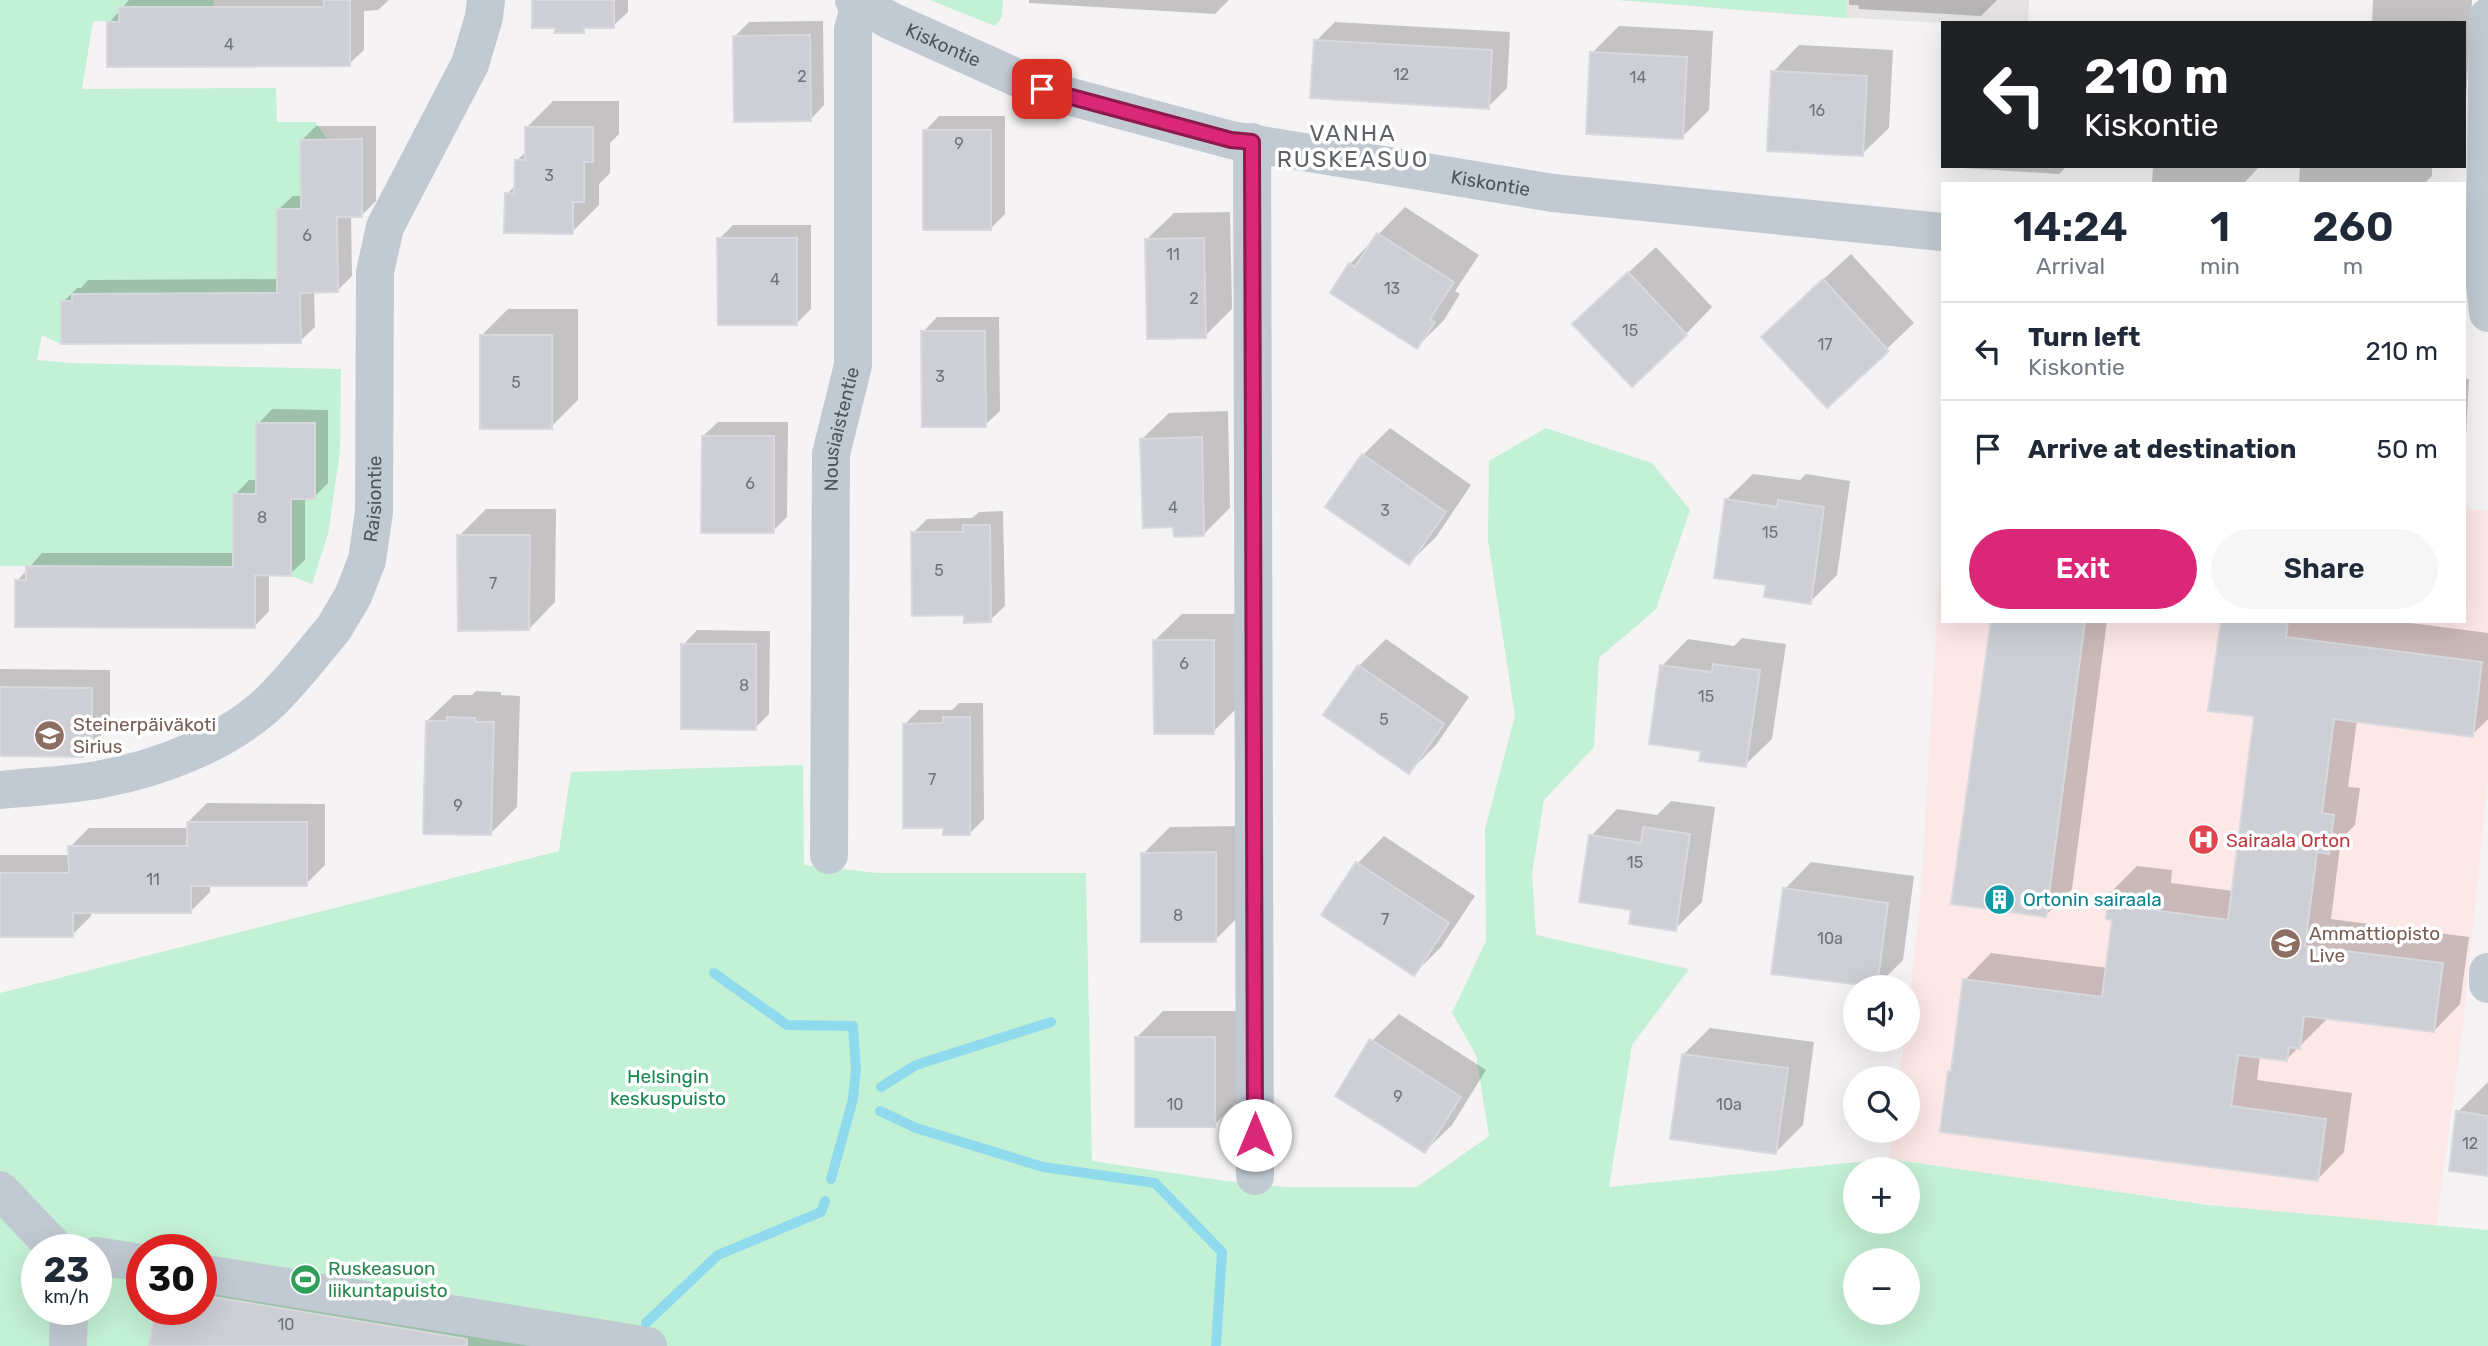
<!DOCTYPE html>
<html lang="en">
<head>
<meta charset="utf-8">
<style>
	body { margin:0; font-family:Rubik,sans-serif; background:#f6f6f7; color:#1f2937; height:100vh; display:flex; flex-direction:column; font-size:26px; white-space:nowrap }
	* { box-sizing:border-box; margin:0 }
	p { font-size:23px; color:#747a83 }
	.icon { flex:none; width:38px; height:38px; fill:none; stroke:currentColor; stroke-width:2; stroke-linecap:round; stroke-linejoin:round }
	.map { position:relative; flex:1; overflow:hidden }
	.drawer { position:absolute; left:1941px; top:182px; width:525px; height:441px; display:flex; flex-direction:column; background:#fff; border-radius:0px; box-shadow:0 7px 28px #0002 }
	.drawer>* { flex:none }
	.hud { position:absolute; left:1941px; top:21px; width:525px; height:147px; border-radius:0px; box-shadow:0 7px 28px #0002; background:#202124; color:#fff; overflow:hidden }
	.controls { position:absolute; left:1843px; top:975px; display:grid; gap:14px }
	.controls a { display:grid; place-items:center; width:77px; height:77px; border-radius:50%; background:#fff; box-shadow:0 7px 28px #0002; font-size:35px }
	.speed { position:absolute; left:21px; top:1234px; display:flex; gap:14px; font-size:35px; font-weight:700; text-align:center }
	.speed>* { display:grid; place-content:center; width:91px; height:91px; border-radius:50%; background:#fff; box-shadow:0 7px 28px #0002; line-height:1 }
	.speed small { font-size:18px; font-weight:400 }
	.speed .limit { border:10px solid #d22; background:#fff; color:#111 }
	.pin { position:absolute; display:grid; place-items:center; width:60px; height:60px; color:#fff; margin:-30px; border-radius:14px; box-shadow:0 4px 10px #0006 }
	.me { position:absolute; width:77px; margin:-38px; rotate:0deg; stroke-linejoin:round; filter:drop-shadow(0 0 5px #0008) }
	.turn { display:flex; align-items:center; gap:24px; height:147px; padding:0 28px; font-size:32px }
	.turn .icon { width:91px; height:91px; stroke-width:2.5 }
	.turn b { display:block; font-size:49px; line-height:60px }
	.eta { display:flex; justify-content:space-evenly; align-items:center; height:119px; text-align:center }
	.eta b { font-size:42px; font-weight:600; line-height:49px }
	.cta { display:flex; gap:14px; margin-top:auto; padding:14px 28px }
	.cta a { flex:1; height:80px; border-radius:42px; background:#db2777; color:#fff; font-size:28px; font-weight:600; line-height:80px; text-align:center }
	.cta a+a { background:#f6f6f7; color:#1f2937 }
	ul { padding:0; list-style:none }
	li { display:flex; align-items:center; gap:21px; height:98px; padding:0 28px; border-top:2px solid #e0e1e3 }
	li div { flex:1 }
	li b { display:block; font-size:26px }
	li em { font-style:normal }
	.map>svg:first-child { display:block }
</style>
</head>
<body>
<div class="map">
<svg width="2488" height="1346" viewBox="0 0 2488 1346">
	<rect width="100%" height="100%" fill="#f5f3f3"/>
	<path fill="#e6e4e5" d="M 1617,0 L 2029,0 L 2028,23 L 1942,23 L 1787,14 Z"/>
	<path fill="#fce8e6" d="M 2464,508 L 2488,511 L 2488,777 L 2463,1025 L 2436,1225 L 2348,1218 L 2326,1219 L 2045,1183 L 1889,1159 L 1893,1131 L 1908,1130 L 1908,1078 L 1899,1078 L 1904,1040 L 1908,1040 L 1908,1011 L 1920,908 L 1942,536 L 1942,621 L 2464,621 Z"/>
	<path fill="#c3f1d5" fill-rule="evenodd" d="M 0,0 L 214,0 L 213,7 L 120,7 L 119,22 L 93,21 L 82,89 L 276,88 L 277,122 L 315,122 L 327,139 L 300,140 L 301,209 L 277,210 L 277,293 L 73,294 L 72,301 L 61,302 L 61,344 L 42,335 L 37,360 L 69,363 L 341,369 L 340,451 L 328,534 L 312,584 L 291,576 L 291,499 L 256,423 L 256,494 L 233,494 L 233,567 L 0,566 Z
		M 930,0 L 1003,0 L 1002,17 L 995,26 Z
		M 1620,0 L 1847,0 L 1847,18 Z
		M 1546,428 L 1652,463 L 1690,510 L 1656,609 L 1599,658 L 1594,747 L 1544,800 L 1532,873 L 1536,935 L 1689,969 L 1632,1045 L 1609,1187 L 1889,1159 L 2208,1205 L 2488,1230 L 2488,1346 L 0,1346 L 0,993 L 559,851 L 571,772 L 803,765 L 804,865 L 878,873 L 1086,873 L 1092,1161 L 1226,1181 L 1289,1187 L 1417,1187 L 1489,1136 L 1476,1055 L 1452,1013 L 1486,941 L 1485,829 L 1515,716 L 1488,540 L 1489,461 ZM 1855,1169 L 1908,1169 L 1908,1222 L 1855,1222 ZM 37,1250 L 96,1250 L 96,1309 L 37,1309 ZM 142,1250 L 201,1250 L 201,1309 L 142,1309 ZM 1855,1260 L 1908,1260 L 1908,1312 L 1855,1312 Z"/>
	<path fill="#0003" d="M 129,0 L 389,0 L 378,10 L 364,11 L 364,50 L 349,64 L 109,23 Z
		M 534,0 L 628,0 L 628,12 L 613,26 L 588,26 L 583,31 L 556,26 Z
		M 1029,0 L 1229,0 L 1215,14 L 1029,3 Z
		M 1849,0 L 1997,0 L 1981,16 L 1859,9 L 1858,5 L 1849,5 Z
		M 2373,0 L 2472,0 L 2464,130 L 2464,23 L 2372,23 Z
		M 823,21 L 824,105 L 810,120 L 734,37 L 749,22 Z
		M 1335,22 L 1510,32 L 1507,88 L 1488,107 L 1316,41 Z
		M 1619,26 L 1713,31 L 1709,110 L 1682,137 L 1592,53 Z
		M 1799,45 L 1893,50 L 1889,128 L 1862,154 L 1773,72 Z
		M 553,101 L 619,101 L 619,134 L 610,143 L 610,173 L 599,184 L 599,205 L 572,232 L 507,194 L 516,185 L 516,161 L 527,151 L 527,127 Z
		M 939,116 L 1005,116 L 1005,214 L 991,228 L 925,131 Z
		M 316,126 L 376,126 L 376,201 L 362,215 L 351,215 L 352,276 L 337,291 L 314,291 L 315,327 L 300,341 L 63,302 L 77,288 L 81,288 L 88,280 L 279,279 L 278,210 L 293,196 L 302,196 L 302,140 Z
		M 1963,166 L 2067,166 L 2059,174 L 1963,168 Z
		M 2153,166 L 2260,166 L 2243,184 L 2152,184 Z
		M 2300,166 L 2432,166 L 2432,176 L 2424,184 L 2299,184 Z
		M 1405,207 L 1479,255 L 1455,291 L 1460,294 L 1444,320 L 1417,347 L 1350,264 Z
		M 1230,212 L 1232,309 L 1205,336 L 1147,239 L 1174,213 Z
		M 733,225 L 811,225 L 811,309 L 797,323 L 719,239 Z
		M 1656,247 L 1712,307 L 1686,334 L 1601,298 Z
		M 1851,254 L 1914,323 L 1827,406 L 1790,310 Z
		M 508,309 L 578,309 L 578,400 L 551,427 L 482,335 Z
		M 937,317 L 999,317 L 1000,411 L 985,425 L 923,332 Z
		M 2464,379 L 2469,379 L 2464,473 Z
		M 272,409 L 328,410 L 328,483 L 314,497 L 305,497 L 305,560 L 290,574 L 269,574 L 269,611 L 255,626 L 17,581 L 42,553 L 235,553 L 235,495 L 249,480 L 258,480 L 258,424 Z
		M 1228,411 L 1230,508 L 1204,534 L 1175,526 L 1142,439 L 1169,413 Z
		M 718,422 L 788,422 L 787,517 L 773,531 L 703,436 Z
		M 1390,428 L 1471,485 L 1436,537 L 1409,563 L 1363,455 Z
		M 1753,474 L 1800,480 L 1806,474 L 1850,481 L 1837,575 L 1810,602 L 1768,584 L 1726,500 Z
		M 486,509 L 556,509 L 555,602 L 529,629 L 459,536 Z
		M 1003,511 L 1005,606 L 990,620 L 966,613 L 913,533 L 927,519 L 972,518 L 979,512 Z
		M 1182,614 L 1240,614 L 1240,705 L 1213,732 L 1155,640 Z
		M 1992,621 L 2107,621 L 2072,889 L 2045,916 Z
		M 2223,621 L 2395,621 L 2488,633 L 2488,719 L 2472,735 L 2357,720 L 2348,787 L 2360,788 L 2355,825 L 2341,839 L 2331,919 L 2469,937 L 2460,1004 L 2434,1031 L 2327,1017 L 2326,1020 L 2287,1059 L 2260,1056 L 2257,1080 L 2352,1093 L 2344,1152 L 2318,1179 L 1950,1072 L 1954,1068 L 1965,980 L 1991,953 L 2108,968 L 2114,918 L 2111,892 L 2137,866 L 2172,870 L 2171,883 L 2233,891 L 2256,715 Z
		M 697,630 L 770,631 L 769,714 L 755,728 L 683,645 Z
		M 1742,638 L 1786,644 L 1772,739 L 1745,765 L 1703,750 L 1662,666 L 1688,639 L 1734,646 Z
		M 1386,639 L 1469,697 L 1436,745 L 1409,772 L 1359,666 Z
		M 0,669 L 110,670 L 110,718 L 102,727 L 101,736 L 82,755 L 0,754 Z
		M 476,691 L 501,692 L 501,695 L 520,696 L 517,807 L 490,834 L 427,721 L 454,695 L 472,695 Z
		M 959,703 L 983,703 L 984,819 L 970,833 L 945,826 L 905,724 L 919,710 L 952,710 Z
		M 1671,801 L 1715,807 L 1702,902 L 1675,929 L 1633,908 L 1591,836 L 1617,809 L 1657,815 Z
		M 207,803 L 325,804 L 325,865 L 306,884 L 210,884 L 210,892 L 191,911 L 91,911 L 91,916 L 72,935 L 0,935 L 0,855 L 70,855 L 70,847 L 89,828 L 188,828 L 188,822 Z
		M 1242,826 L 1242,913 L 1215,940 L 1143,854 L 1170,827 Z
		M 1384,836 L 1475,896 L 1441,947 L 1414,974 L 1324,915 L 1358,863 Z
		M 1811,862 L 1914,876 L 1903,960 L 1876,987 L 1785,889 Z
		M 1163,1011 L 1241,1011 L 1241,1098 L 1214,1125 L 1136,1038 Z
		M 1399,1014 L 1486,1070 L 1452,1125 L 1425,1151 L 1372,1041 Z
		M 1710,1028 L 1814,1042 L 1803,1125 L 1776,1152 L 1683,1055 Z
		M 2488,1082 L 2488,1174 L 2458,1112 Z
		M 201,1268 L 643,1346 L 151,1346 L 156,1309 L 201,1309 Z"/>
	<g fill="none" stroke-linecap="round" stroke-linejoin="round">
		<path stroke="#90daee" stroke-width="10" d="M 714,973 L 787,1025 L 853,1026 L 856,1069 L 853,1099 L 831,1179
			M 881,1087 L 916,1065 L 1051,1022
			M 880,1111 L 916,1128 L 1043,1167 L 1155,1183 L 1222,1252 L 1216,1346
			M 646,1323 L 718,1255 L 821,1212 L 825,1201"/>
	</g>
	<path fill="#cdcfd5" stroke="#d7d9de" stroke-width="2" d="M 324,0 L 350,0 L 350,66 L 107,67 L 107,22 L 119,22 L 119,7 L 324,7 Z
		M 532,0 L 614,0 L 614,28 L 584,28 L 584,33 L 554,33 L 555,28 L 532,28 Z
		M 810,35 L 811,121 L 734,122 L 733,36 Z
		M 1314,40 L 1492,50 L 1489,109 L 1310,98 Z
		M 1590,52 L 1687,57 L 1683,139 L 1586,134 Z
		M 1771,71 L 1867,76 L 1863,156 L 1767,151 Z
		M 525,127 L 593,127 L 593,162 L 584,162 L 584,202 L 573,202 L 573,234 L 504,233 L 505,193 L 514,194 L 515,160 L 525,160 Z
		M 923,130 L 991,130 L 991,230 L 923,230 Z
		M 362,139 L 362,217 L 337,217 L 338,292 L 300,293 L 301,343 L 61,344 L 61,301 L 72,301 L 72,294 L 280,293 L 277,293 L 277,209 L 301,209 L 300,140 Z
		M 1377,233 L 1454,282 L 1430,319 L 1435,322 L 1417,349 L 1330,293 L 1349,263 L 1355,267 Z
		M 717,238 L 797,238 L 797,325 L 718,325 Z
		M 1204,238 L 1206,338 L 1147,339 L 1145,239 Z
		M 1628,272 L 1687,335 L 1632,387 L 1572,324 Z
		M 1823,279 L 1889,351 L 1827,408 L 1761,337 Z
		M 921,331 L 985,331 L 986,427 L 922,427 Z
		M 480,335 L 552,335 L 552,429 L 480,429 Z
		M 256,423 L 315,423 L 315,499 L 291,499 L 291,576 L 255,575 L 255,628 L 15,627 L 15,580 L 26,580 L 26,566 L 233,567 L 233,494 L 256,494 Z
		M 702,436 L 774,436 L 774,533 L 701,533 Z
		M 1202,437 L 1204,536 L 1174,537 L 1173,527 L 1143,528 L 1140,439 Z
		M 1362,454 L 1446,512 L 1409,565 L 1325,507 Z
		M 1725,499 L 1777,507 L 1778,500 L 1824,507 L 1811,604 L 1764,597 L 1766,585 L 1714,578 Z
		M 963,525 L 990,525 L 991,622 L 964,623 L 964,615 L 912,616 L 911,532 L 963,532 Z
		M 457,535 L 530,535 L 529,630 L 458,631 Z
		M 1991,621 L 2085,621 L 2046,917 L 1951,904 Z
		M 2221,621 L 2288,621 L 2286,637 L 2482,662 L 2473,737 L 2334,719 L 2322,813 L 2334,815 L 2329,854 L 2317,852 L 2305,946 L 2443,963 L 2434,1032 L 2304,1016 L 2300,1049 L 2289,1047 L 2287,1061 L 2238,1055 L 2231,1106 L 2326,1119 L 2318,1181 L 1940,1132 L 1948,1071 L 1951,1071 L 1963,979 L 2102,997 L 2112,920 L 2106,919 L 2109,892 L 2147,896 L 2145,909 L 2228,920 L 2254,716 L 2208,711 Z
		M 1153,640 L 1214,640 L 1214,734 L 1154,734 Z
		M 681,644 L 756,644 L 756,730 L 681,729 Z
		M 1713,664 L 1760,670 L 1746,767 L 1699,761 L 1701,751 L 1649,744 L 1660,665 L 1712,672 Z
		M 1358,665 L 1444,724 L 1409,774 L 1323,715 Z
		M 0,687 L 92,688 L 92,739 L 84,739 L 83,757 L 0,756 Z
		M 447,717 L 475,718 L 475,722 L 494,722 L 491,835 L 423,834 L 426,721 L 447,721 Z
		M 943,717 L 970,717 L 970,835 L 943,835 L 943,828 L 903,828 L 903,724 L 943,723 Z
		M 187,822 L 307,822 L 307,886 L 191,886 L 191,913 L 73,913 L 73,937 L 0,937 L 0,873 L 69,873 L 68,846 L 187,846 Z
		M 1643,827 L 1690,834 L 1676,931 L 1629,924 L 1631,910 L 1579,902 L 1589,835 L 1641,843 Z
		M 1216,852 L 1216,942 L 1141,942 L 1141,853 Z
		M 1356,862 L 1449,923 L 1414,976 L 1321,915 Z
		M 1783,888 L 1888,903 L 1877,987 L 1771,974 Z
		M 1135,1037 L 1215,1037 L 1215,1127 L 1135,1127 Z
		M 1370,1039 L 1461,1097 L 1425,1153 L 1335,1096 Z
		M 1682,1054 L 1788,1068 L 1776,1154 L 1670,1139 Z
		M 2456,1111 L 2488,1116 L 2488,1176 L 2449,1171 Z
		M 201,1295 L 467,1339 L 467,1346 L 149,1346 L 155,1309 L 201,1309 Z"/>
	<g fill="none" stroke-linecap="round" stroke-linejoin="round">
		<g stroke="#c1cad2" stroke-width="38">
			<path id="s1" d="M 854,0 L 891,21 L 1042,89 L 1231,140 L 1553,193 L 1942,232"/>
			<path d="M 2488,17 L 2484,276 L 2488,313"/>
			<path d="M 1252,142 L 1255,1176"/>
			<path id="s2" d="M 0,790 C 34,786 69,786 102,779 C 160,768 227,743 271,701 C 294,678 314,652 334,628 L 353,596 L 367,560 L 374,512 L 375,272 L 385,227 L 470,64 L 484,17 L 486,0"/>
			<path id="s3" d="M 829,855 L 831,454 L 853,365 L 853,29 L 860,4"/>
			<path d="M 2488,972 L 2488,984"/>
			<path d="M 0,1190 L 57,1250"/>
			<path d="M 96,1256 L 142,1263"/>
			<path d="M 201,1273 L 648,1346"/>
			<path d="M 68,1346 L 69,1309"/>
		</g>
	</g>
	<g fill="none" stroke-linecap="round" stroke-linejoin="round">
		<defs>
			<path id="route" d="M 1042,89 L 1231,140 L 1252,142 L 1255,1135"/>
		</defs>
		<use href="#route" stroke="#8e194d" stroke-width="18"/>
		<use href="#route" stroke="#db2777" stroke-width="12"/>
	</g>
	<defs>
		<symbol id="school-disc" viewBox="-11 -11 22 22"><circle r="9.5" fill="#8d6e63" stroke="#fff"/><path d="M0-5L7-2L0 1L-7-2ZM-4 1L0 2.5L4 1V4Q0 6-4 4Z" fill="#fff"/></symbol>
		<symbol id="hospital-disc" viewBox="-11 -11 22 22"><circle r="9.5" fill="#e0444e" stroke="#fff"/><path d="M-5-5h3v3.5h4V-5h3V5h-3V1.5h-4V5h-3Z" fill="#fff"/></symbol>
		<symbol id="building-disc" viewBox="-11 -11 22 22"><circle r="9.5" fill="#0f9aa8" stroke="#fff"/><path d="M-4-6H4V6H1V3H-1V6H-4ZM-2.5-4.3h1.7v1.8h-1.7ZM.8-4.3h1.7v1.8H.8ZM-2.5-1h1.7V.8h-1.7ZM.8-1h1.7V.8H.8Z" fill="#fff"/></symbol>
		<symbol id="stadium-disc" viewBox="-11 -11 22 22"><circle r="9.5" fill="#2e9e5b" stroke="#fff"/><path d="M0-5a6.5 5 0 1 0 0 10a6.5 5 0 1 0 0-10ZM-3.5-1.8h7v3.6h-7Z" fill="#fff"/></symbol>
	</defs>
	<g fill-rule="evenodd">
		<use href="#school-disc" x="32" y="718" width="35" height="35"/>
		<use href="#hospital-disc" x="2186" y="822" width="35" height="35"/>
		<use href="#building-disc" x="1982" y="882" width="35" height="35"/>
		<use href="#school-disc" x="2268" y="926" width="35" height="35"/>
		<use href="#stadium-disc" x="288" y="1262" width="35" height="35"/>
	</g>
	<g text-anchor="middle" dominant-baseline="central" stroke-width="7" stroke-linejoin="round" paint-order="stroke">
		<g font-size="16" fill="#6b747e">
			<text x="229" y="44">4</text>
			<text x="1401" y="74">12</text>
			<text x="802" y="76">2</text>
			<text x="1638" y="77">14</text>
			<text x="1817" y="110">16</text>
			<text x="959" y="143">9</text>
			<text x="549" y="175">3</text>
			<text x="307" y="235">6</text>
			<text x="1173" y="254">11</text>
			<text x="775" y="279">4</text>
			<text x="1392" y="288">13</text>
			<text x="1194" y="298">2</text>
			<text x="1630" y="330">15</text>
			<text x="1825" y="344">17</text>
			<text x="940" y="376">3</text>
			<text x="516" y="382">5</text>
			<text x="750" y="483">6</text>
			<text x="1173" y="507">4</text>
			<text x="1385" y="510">3</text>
			<text x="262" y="517">8</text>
			<text x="1770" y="532">15</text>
			<text x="939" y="570">5</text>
			<text x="493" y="583">7</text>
			<text x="1184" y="663">6</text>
			<text x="744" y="685">8</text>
			<text x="1706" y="696">15</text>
			<text x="1384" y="719">5</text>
			<text x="932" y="779">7</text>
			<text x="458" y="805">9</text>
			<text x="1635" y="862">15</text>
			<text x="153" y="879">11</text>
			<text x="1178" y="915">8</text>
			<text x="1385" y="919">7</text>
			<text x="1830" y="938">10a</text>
			<text x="1398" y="1096">9</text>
			<text x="1175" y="1104">10</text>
			<text x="1729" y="1104">10a</text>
			<text x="2470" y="1143">12</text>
			<text x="286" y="1324">10</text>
		</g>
		<g font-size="19" fill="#4a5661" stroke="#fff">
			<text stroke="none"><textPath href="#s1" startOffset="100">Kiskontie</textPath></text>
			<text stroke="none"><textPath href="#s1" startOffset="667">Kiskontie</textPath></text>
			<text stroke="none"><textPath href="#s3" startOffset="427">Nousiaistentie</textPath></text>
			<text stroke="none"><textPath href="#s2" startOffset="525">Raisiontie</textPath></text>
		</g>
		<g font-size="19" fill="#785e54" stroke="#fff" text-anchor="start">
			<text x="73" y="724">Steinerpäiväkoti<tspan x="73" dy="22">Sirius</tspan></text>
			<text x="2309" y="933">Ammattiopisto<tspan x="2309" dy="22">Live</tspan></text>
		</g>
		<g font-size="19" fill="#be3a42" stroke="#fff" text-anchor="start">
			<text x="2226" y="840">Sairaala Orton</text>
		</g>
		<g font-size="19" fill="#0d838f" stroke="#fff" text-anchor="start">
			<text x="2023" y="899">Ortonin sairaala</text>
		</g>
		<g font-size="19" fill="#17864f" stroke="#fff">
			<text x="668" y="1076">Helsingin<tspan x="668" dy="22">keskuspuisto</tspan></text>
		</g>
		<g font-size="19" fill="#27864d" stroke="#fff" text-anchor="start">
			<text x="328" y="1268">Ruskeasuon<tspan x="328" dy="22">liikuntapuisto</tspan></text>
		</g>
		<g font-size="23" letter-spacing="2" fill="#5f6368" stroke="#fff">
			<text x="1353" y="133">VANHA<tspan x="1353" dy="26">RUSKEASUO</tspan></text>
		</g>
	</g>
</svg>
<div class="controls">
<a><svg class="icon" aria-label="sound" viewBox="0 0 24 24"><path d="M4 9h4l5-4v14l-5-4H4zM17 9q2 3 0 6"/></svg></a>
<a><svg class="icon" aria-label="search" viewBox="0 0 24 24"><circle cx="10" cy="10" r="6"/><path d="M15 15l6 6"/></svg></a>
<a>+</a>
<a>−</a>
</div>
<div class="speed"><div>23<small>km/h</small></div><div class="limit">30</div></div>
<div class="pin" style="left:1042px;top:89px;background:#d93025"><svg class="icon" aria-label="arrive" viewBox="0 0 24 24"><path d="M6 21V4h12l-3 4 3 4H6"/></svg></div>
<svg class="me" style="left:1255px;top:1135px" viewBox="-20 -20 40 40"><circle r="19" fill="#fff"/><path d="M0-13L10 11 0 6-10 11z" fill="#db2777"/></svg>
<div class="hud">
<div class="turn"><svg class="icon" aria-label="left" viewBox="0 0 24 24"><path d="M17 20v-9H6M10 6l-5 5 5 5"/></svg><div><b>210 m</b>Kiskontie</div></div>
</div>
<section class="drawer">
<div class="eta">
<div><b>14:24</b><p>Arrival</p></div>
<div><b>1</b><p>min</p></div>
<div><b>260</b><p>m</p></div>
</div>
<ul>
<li><svg class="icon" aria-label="left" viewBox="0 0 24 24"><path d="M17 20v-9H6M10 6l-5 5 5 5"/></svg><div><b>Turn left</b><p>Kiskontie</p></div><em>210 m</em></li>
<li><svg class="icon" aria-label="arrive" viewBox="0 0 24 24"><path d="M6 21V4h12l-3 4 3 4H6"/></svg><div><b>Arrive at destination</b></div><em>50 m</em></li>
</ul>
<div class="cta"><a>Exit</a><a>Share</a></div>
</section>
</div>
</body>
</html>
